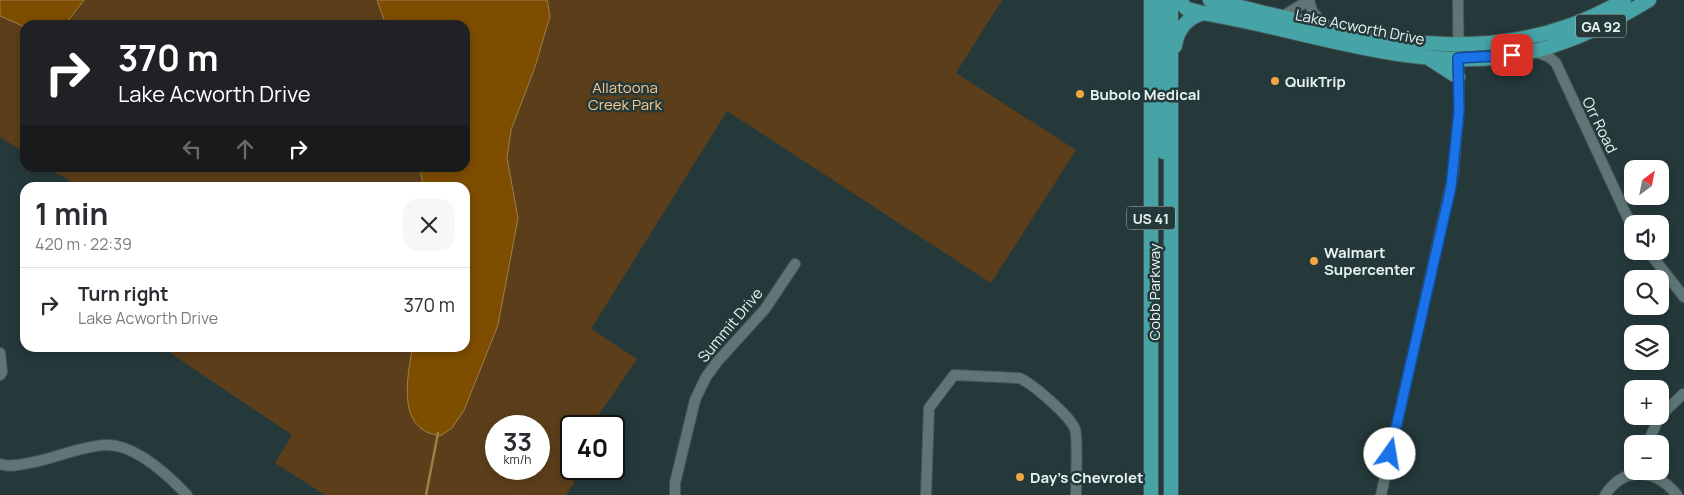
<!DOCTYPE html>
<html lang="en">
<head>
<meta charset="utf-8">
<style>
	body { margin:0; font-family:Manrope,sans-serif; background:#f7f7f7; color:#2b2b33; height:100vh; display:flex; flex-direction:column; font-size:19px; white-space:nowrap }
	* { box-sizing:border-box; margin:0 }
	p { font-size:16px; color:#7c7c81 }
	.icon { flex:none; width:28px; height:28px; fill:none; stroke:currentColor; stroke-width:2; stroke-linecap:round; stroke-linejoin:round }
	.map { position:relative; flex:1; overflow:hidden }
	.side { position:absolute; left:20px; top:182px; width:450px; height:170px; display:flex; flex-direction:column; background:#fff; border-radius:15px; box-shadow:0 2px 8px #0003 }
	.side>* { flex:none }
	.top-card { position:absolute; left:20px; top:20px; width:450px; height:152px; border-radius:15px; box-shadow:0 2px 8px #0003; background:#202124; color:#fff; overflow:hidden }
	.needle { width:32px; rotate:32deg }
	.fabs { position:absolute; left:1624px; top:160px; display:grid; gap:10px }
	.fabs a { display:grid; place-items:center; width:45px; height:45px; border-radius:10px; background:#fff; box-shadow:0 2px 8px #0003; font-size:25px }
	.speed { position:absolute; left:485px; top:415px; display:flex; gap:10px; font-size:25px; font-weight:700; text-align:center }
	.speed>* { display:grid; place-content:center; width:65px; height:65px; border-radius:50%; background:#fff; box-shadow:0 2px 8px #0003; line-height:1 }
	.speed small { font-size:12px; font-weight:400 }
	.speed .limit { border:2px solid #111; border-radius:8px; background:#fff; color:#111 }
	.pin { position:absolute; display:grid; place-items:center; width:42px; height:42px; color:#fff; margin:-21px; border-radius:10px; box-shadow:0 2px 8px #0006 }
	.me { position:absolute; width:55px; margin:-28px; rotate:13deg; stroke-linejoin:round; filter:drop-shadow(0 0 4px #0008) }
	.turn { display:flex; align-items:center; gap:18px; height:105px; padding:0 15px; font-size:22px }
	.turn .icon { width:65px; height:65px; stroke-width:2.5 }
	.turn b { display:block; font-size:35px; line-height:42px }
	.lanes { display:flex; align-items:center; height:48px; padding:0 15px; background:#0003; justify-content:center; gap:25px; direction:ltr }
	.lanes .off { opacity:.35 }
	.round { display:grid; place-items:center; flex:none; width:52px; height:52px; border-radius:15px; background:#f7f7f7 }
	.overview { display:flex; align-items:center; justify-content:space-between; height:85px; padding:0 15px }
	h1 { font-size:30px; font-weight:700; line-height:38px }
	ul { padding:0; list-style:none }
	li { display:flex; align-items:center; gap:15px; height:75px; padding:0 15px; border-top:1px solid #e1e1e2 }
	li div { flex:1 }
	li b { display:block; font-size:19px }
	li em { font-style:normal }
	.map>svg:first-child { display:block }
</style>
</head>
<body>
<div class="map">
<svg width="1684" height="495" viewBox="0 0 1684 495">
	<rect width="100%" height="100%" fill="#25393a"/>
	<path fill="#5c3f1a" fill-rule="evenodd" d="M 84,0 L 377,0 L 386,25 L 59,25 L 67,22 Z
		M 547,0 L 1002,0 L 956,73 L 1076,150 L 991,283 L 727,111 L 591,329 L 637,359 L 591,426 L 571,426 L 571,456 L 560,473 L 575,482 L 566,495 L 325,495 L 275,463 L 292,435 L 163,348 L 412,348 L 408,393 L 440,436 L 518,218 L 507,158 L 511,130 L 535,67 L 550,16 ZM 496,426 L 539,426 L 539,469 L 496,469 Z
		M 0,16 L 25,27 L 25,153 L 0,137 Z
		M 48,168 L 420,168 L 423,187 L 80,187 Z"/>
	<path fill="#7d4d00" stroke="#9d7f49" d="M 0,0 L 84,0 L 67,22 L 59,25 L 25,25 L 25,27 L 0,16 Z
		M 377,0 L 547,0 L 550,16 L 535,67 L 511,130 L 507,158 L 518,218 L 498,325 L 464,410 L 452,428 L 440,436 C 435,434 429,434 425,431 C 398,416 409,372 412,348 L 465,348 L 465,188 L 423,187 L 420,168 L 465,168 L 465,25 L 386,25 Z"/>
	<g fill="none" stroke-linecap="round" stroke-linejoin="round">
		<path stroke="#9d7f49" stroke-width="2.5" d="M 426,495 L 438,433"/>
		<defs>
			<path id="minor" d="M 1283,16 L 1309,0 L 1312,11 L 1324,25
				M 1533,51 L 1549,57 L 1556,63 L 1632,227
				M 1648,251 L 1684,297
				M 0,353 L 2,372 L 0,375
				M 1660,416 L 1683,394
				M 1647,444 L 1660,416
				M 0,464 C 10,468 24,464 34,462 C 58,457 82,446 106,445 C 135,444 168,475 187,495
				M 675,495 L 675,483 L 695,400 L 706,377 L 717,362 L 765,309 L 795,264
				M 926,495 L 929,408 L 954,375 L 1019,378 C 1032,383 1070,416 1075,429 C 1078,437 1076,484 1076,495
				M 1381,495 L 1453,175 L 1459,111 L 1458,0
				M 1605,495 C 1625,465 1656,469 1677,495"/>
			<path id="major" d="M 1151,0 L 1151,495
				M 1160,0 L 1160,113 L 1163,152
				M 1210,0 C 1352,32 1488,81 1624,0
				M 1179,1 L 1187,9 L 1203,13 C 1301,29 1401,69 1502,57 C 1554,51 1605,27 1649,0
				M 1175,46 C 1177,30 1187,18 1203,13
				M 1430,59 L 1458,77
				M 1171,495 L 1171,0"/>
		</defs>
		<use href="#minor" stroke="#465758" stroke-width="12"/>
		<use href="#major" stroke="#465758" stroke-width="16"/>
		<use href="#minor" stroke="#607676" stroke-width="10"/>
		<use href="#major" stroke="#47a4a6" stroke-width="14"/>
	</g>
	<g fill="none" stroke-linecap="round" stroke-linejoin="round">
		<defs>
			<path id="route" d="M 1390,454 L 1451,187 L 1459,111 L 1458,58 L 1512,55"/>
		</defs>
		<use href="#route" stroke="#114b97" stroke-width="12"/>
		<use href="#route" stroke="#1a73e8" stroke-width="9"/>
	</g>
	<g fill="#f2a541" stroke="#25393a" stroke-width="2">
		<circle cx="1275" cy="81" r="5"/>
		<circle cx="1080" cy="94" r="5"/>
		<circle cx="1314" cy="261" r="5"/>
		<circle cx="1020" cy="477" r="5"/>
	</g>
	<g text-anchor="middle" dominant-baseline="central" stroke-width="5" stroke-linejoin="round" paint-order="stroke">
		<g fill="#25393a" stroke="#adbbbc" stroke-width="1">
			<rect x="1576" y="14.5" width="50" height="23" rx="4"/>
			<rect x="1127" y="206.5" width="48" height="23" rx="4"/>
		</g>
		<g font-size="14" font-weight="bold" fill="#e7f3f3">
			<text x="1601" y="26">GA 92</text>
			<text x="1151" y="218">US 41</text>
		</g>
		<g font-size="15" fill="#e7f3f3" stroke="#25393a">
			<text transform="translate(1360 27) rotate(11)">Lake Acworth Drive</text>
			<text transform="translate(1600 125) rotate(64)">Orr Road</text>
			<text transform="translate(1154 292) rotate(-90)">Cobb Parkway</text>
			<text transform="translate(730 325) rotate(-50)">Summit Drive</text>
		</g>
		<g font-size="15" font-weight="bold" fill="#e7f3f3" stroke="#25393a" text-anchor="start">
			<text x="1285" y="81">QuikTrip</text>
			<text x="1090" y="94">Bubolo Medical</text>
			<text x="1324" y="252">Walmart<tspan x="1324" dy="17">Supercenter</tspan></text>
			<text x="1030" y="477">Day's Chevrolet</text>
		</g>
		<g font-size="15" fill="#f9c78d" stroke="#25393a">
			<text x="625" y="87">Allatoona<tspan x="625" dy="17">Creek Park</tspan></text>
		</g>
	</g>
</svg>
<div class="fabs">
<a><svg class="needle" viewBox="-14 -14 28 28"><path d="M0-13l5 13h-10z" fill="#e53935"/><path d="M0 13l5-13h-10z" fill="#7c7c81"/></svg></a>
<a><svg class="icon" aria-label="sound" viewBox="0 0 24 24"><path d="M4 9h4l5-4v14l-5-4H4zM17 9q2 3 0 6"/></svg></a>
<a><svg class="icon" aria-label="search" viewBox="0 0 24 24"><circle cx="10" cy="10" r="6"/><path d="M15 15l6 6"/></svg></a>
<a><svg class="icon" aria-label="layers" viewBox="0 0 24 24"><path d="M12 4l9 5-9 5-9-5zM3 14l9 5 9-5"/></svg></a>
<a>+</a>
<a>−</a>
</div>
<div class="speed"><div>33<small>km/h</small></div><div class="limit">40</div></div>
<div class="pin" style="left:1512px;top:55px;background:#d93025"><svg class="icon" aria-label="arrive" viewBox="0 0 24 24"><path d="M6 21V4h12l-3 4 3 4H6"/></svg></div>
<svg class="me" style="left:1390px;top:454px" viewBox="-20 -20 40 40"><circle r="19" fill="#fff"/><path d="M0-13L10 11 0 6-10 11z" fill="#1a73e8"/></svg>
<div class="top-card">
<div class="turn"><svg class="icon" aria-label="right" viewBox="0 0 24 24"><path d="M7 20v-9h11M14 6l5 5-5 5"/></svg><div><b>370 m</b>Lake Acworth Drive</div></div>
<div class="lanes"><svg class="icon off" aria-label="left" viewBox="0 0 24 24"><path d="M17 20v-9H6M10 6l-5 5 5 5"/></svg><svg class="icon off" aria-label="ahead" viewBox="0 0 24 24"><path d="M12 20V5M6 11l6-6 6 6"/></svg><svg class="icon" aria-label="right" viewBox="0 0 24 24"><path d="M7 20v-9h11M14 6l5 5-5 5"/></svg></div>
</div>
<section class="side">
<div class="overview"><div><h1>1 min</h1><p>420 m · 22:39</p></div><a class="round"><svg class="icon" aria-label="close" viewBox="0 0 24 24"><path d="M6 6l12 12M18 6L6 18"/></svg></a></div>
<ul>
<li><svg class="icon" aria-label="right" viewBox="0 0 24 24"><path d="M7 20v-9h11M14 6l5 5-5 5"/></svg><div><b>Turn right</b><p>Lake Acworth Drive</p></div><em>370 m</em></li>
</ul>
</section>
</div>
</body>
</html>
